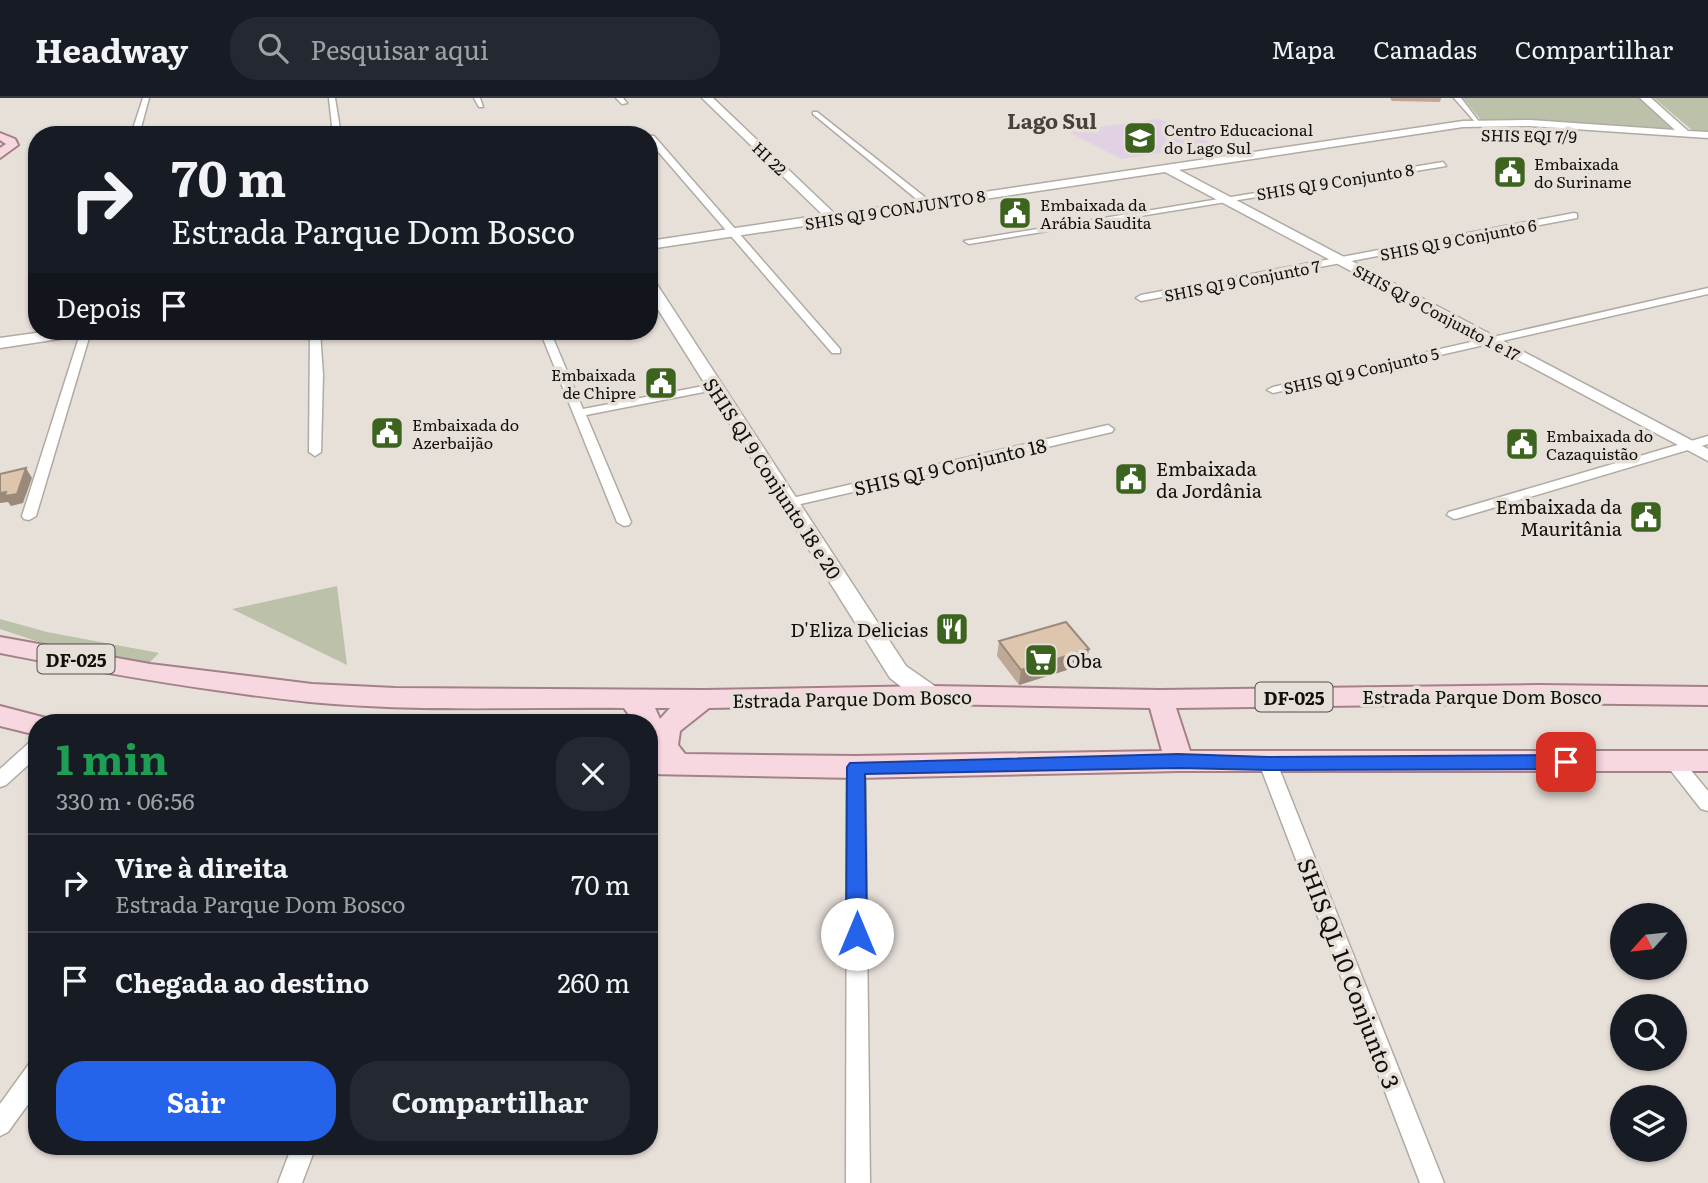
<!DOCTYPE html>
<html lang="pt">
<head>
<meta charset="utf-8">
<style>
	body { margin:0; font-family:Literata,serif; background:#242831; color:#f1f3f6; height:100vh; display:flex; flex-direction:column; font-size:26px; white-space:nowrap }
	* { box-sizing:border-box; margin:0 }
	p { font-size:23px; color:#9ea1a6 }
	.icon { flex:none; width:38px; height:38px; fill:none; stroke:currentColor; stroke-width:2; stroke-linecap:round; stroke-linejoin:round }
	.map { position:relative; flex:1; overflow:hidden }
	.drawer { position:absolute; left:28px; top:616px; width:630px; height:441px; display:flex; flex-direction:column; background:#171b24; border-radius:28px; box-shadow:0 2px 5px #0004 }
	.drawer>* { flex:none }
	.top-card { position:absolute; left:28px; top:28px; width:630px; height:214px; border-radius:28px; box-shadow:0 2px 5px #0004; background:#171b24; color:#f1f3f6; overflow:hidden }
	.needle { width:46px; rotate:243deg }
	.buttons { position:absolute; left:1610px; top:805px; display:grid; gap:14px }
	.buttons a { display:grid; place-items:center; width:77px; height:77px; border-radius:50%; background:#171b24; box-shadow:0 2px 5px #0004; font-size:35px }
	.pin { position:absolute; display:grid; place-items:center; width:60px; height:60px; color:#fff; margin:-30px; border-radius:14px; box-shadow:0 4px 10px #0006 }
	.me { position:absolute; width:77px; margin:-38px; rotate:0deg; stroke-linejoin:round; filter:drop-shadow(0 0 5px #0008) }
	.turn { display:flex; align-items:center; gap:24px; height:147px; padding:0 28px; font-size:32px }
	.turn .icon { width:91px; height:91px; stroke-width:2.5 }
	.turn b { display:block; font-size:49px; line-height:60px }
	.then { display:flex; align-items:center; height:66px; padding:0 28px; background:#0003; gap:14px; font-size:26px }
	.round { display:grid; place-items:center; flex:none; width:74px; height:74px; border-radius:28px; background:#242831 }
	.overview { display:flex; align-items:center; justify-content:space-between; height:119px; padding:0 28px }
	h1 { font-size:42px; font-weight:700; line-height:52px; color:#1e9e55 }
	.primary-button { display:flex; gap:14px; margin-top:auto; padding:14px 28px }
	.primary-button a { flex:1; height:80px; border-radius:28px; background:#2563eb; color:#fff; font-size:28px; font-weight:700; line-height:80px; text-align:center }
	.primary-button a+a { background:#242831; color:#f1f3f6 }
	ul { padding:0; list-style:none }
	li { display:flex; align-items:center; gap:21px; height:98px; padding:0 28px; border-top:2px solid #363941 }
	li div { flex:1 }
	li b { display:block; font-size:26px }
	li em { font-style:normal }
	header { display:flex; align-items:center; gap:42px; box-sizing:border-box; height:98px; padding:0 35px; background:#171b24; border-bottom:2px solid #363941 }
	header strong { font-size:33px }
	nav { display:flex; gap:38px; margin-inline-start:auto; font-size:24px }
	.search { width:490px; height:63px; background:#242831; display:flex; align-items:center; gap:18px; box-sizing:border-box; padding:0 24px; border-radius:28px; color:#9ea1a6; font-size:26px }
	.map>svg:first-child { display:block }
</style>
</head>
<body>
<header>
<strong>Headway</strong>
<div class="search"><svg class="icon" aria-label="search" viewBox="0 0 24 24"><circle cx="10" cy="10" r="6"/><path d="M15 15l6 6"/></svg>Pesquisar aqui</div>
<nav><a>Mapa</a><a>Camadas</a><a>Compartilhar</a></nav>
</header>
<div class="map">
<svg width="1708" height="1085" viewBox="0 0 1708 1085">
	<rect width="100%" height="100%" fill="#e7e0d9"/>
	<path fill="#e2d1e3" d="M 1159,21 L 1215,47 L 1121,61 L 1067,33 Z"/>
	<path fill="#bcc1a9" d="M 1463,0 L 1641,0 L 1679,33 L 1481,22 Z
		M 1654,0 L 1708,0 L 1708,35 L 1693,33 Z
		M 337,488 L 347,567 L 232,511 Z
		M 0,521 L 47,534 L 159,555 L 146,568 L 39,544 L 0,531 Z"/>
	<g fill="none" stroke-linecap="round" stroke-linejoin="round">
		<defs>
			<path id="street" d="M 143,0 L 149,0 L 139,37 L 131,37 Z
				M 329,0 L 335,0 L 341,37 L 333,37 Z
				M 474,0 L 480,0 L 483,9 L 479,9 Z
				M 616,0 L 623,0 L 627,5 L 622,6 Z
				M 1454,0 L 1461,0 L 1480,25 L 1476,25 Z
				M 813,14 L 817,14 L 931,104 L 931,108 L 925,108 L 813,16 Z
				M 649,38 L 654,38 L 840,251 L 840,255 L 832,255 L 649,43 Z
				M 1443,64 L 1446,68 L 969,146 L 964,143 Z
				M 1574,115 L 1577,116 L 1577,120 L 1141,203 L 1136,200 L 1141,197 Z
				M 1708,190 L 1708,196 L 1273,295 L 1267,292 L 1273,289 Z
				M 81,233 L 91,233 L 36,418 L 29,422 L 24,421 L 22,418 Z
				M 310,233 L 320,233 L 323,277 L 321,354 L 315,358 L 309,354 Z
				M 540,233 L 550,233 L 583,311 L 714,286 L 720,289 L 714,292 L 586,317 L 631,424 L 629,427 L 624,428 L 617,424 Z
				M 1108,327 L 1114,331 L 1112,334 L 792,408 L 785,404 L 792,400 Z
				M 1708,338 L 1708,346 L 1459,420 L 1454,421 L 1447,417 L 1449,414 Z
				M 37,642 L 37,659 L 6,687 L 0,689 L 0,671 L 31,643 Z
				M 1674,657 L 1680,659 L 1708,693 L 1708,713 L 1701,711 L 1668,669 L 1665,664 L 1668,659 Z
				M 1268,658 L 1274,660 L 1277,665 L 1444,1085 L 1420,1085 L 1259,665 L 1262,660 Z
				M 856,662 L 862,664 L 865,669 L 870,1085 L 846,1085 L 847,669 L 850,664 Z
				M 37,963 L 37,994 L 8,1034 L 0,1038 L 0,1006 L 29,966 Z
				M 292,1048 L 316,1048 L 302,1085 L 278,1085 Z"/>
			<path id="secondary" d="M 702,0 L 713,0 L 835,116 L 1463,23 L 1530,22 L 1675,32 L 1640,0 L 1651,0 L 1688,33 L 1708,34 L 1708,40 L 1530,28 L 1463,29 L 1179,72 L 1708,351 L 1708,363 L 1165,74 L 649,151 L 649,143 L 823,117 Z
				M 649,181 L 656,185 L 906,568 L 939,591 L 942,597 L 939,603 C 920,608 904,590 890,580 L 649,197 Z
				M 50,233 L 87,233 L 79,238 L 0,250 L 0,240 Z"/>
			<path id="primary" d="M 0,35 L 15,41 L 18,47 L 0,60 L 0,50 L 6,46 L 0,42 Z
				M 0,539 L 150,566 L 312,586 L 395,590 L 704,592 L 930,588 L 1160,592 L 1538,587 L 1708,589 L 1708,607 L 1538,605 L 1176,610 L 1190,653 L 1708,653 L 1708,673 L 1179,673 L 856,680 L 649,676 L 649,656 L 654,656 L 650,649 L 653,633 L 649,634 L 649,625 L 635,625 L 624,610 C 520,609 414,614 310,604 C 206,593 103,575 0,555 ZM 930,606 L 1150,610 L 1162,653 L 856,658 L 685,656 L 678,647 L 680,633 L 709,610 ZM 655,610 L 670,610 L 660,621 Z
				M 0,608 L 46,620 L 49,625 L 37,625 L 37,637 L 0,628 Z"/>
		</defs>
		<use href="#street" stroke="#b1aaa3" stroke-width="3"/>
		<use href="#secondary" stroke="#b1aaa3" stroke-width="3"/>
		<use href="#primary" stroke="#a48088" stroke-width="4"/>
		<use href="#street" fill="#fff" fill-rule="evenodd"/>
		<use href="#secondary" fill="#fff" fill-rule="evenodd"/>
		<use href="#primary" fill="#f7d7e0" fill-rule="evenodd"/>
	</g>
	<path fill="#bea996" d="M 1390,0 L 1441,0 L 1440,4 L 1392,3 Z
		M 999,543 L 1089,551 L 1086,566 L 1019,587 L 997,558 Z"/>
	<path fill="#9b8a7a" d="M 26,370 L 32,380 L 23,405 L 11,408 L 8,404 L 0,405 L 0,395 L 6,394 Z
		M 1089,551 L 1086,566 L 1019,587 L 1021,572 Z"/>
	<path fill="#ddc5ae" stroke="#9b8a7a" stroke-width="2" d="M 26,370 L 17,396 L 5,398 L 6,394 L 0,395 L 0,376 Z
		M 1066,524 L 1089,551 L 1021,572 L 999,543 Z"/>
	<path fill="#2563eb" stroke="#184099" stroke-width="2" d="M 1178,656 L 1268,659 L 1566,657 L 1572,659 L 1575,664 L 1572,669 L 1566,671 L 1268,672 L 1178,670 L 865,676 L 867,836 L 864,842 L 857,845 L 849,842 L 846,836 L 847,669 L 850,665 Z"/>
	<defs>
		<symbol id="school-square" viewBox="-11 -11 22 22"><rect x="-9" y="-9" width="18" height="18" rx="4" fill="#3c641f" stroke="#e7e0d9"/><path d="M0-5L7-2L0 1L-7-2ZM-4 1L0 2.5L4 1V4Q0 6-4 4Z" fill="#fff"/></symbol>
		<symbol id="civic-square" viewBox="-11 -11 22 22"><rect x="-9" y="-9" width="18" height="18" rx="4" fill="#3c641f" stroke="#e7e0d9"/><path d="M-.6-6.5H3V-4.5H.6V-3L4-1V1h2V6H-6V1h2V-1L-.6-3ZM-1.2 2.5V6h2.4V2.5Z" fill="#fff"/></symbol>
		<symbol id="restaurant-square" viewBox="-11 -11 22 22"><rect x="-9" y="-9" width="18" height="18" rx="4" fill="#3c641f" stroke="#e7e0d9"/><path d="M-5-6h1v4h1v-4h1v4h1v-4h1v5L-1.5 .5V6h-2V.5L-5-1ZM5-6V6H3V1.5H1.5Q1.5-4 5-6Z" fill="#fff"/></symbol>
		<symbol id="supermarket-square" viewBox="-11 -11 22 22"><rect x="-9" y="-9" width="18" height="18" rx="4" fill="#3c641f" stroke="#e7e0d9"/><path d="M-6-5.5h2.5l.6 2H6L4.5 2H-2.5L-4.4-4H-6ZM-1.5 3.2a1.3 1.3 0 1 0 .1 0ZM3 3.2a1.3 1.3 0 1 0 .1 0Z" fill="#fff"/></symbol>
	</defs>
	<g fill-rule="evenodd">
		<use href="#school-square" x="1121" y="21" width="38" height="38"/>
		<use href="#civic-square" x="1491" y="55" width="38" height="38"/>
		<use href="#civic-square" x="996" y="96" width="38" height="38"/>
		<use href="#civic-square" x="642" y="266" width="38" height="38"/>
		<use href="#civic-square" x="368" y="316" width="38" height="38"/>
		<use href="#civic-square" x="1503" y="327" width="38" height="38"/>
		<use href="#civic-square" x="1112" y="362" width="38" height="38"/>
		<use href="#civic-square" x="1627" y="400" width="38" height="38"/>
		<use href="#restaurant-square" x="933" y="512" width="38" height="38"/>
		<use href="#supermarket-square" x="1022" y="543" width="38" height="38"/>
	</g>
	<g text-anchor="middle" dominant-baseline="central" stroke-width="7" stroke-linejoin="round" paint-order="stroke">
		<g font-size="16" fill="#12100d" stroke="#e7e0d9" text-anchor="start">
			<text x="1164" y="31">Centro Educacional<tspan x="1164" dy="18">do Lago Sul</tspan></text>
			<text x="1534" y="65">Embaixada<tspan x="1534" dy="18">do Suriname</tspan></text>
			<text x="1040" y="106">Embaixada da<tspan x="1040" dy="18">Arábia Saudita</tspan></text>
			<text x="636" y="276" text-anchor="end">Embaixada<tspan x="636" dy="18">de Chipre</tspan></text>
			<text x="412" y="326">Embaixada do<tspan x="412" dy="18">Azerbaijão</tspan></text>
			<text x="1546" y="337">Embaixada do<tspan x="1546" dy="18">Cazaquistão</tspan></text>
		</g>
		<g font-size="16" fill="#12100d" stroke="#e7e0d9">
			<text transform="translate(1529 37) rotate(1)">SHIS EQI 7/9</text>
			<text transform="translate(770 60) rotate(44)">HI 22</text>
			<text transform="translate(1335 83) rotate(-9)">SHIS QI 9 Conjunto 8</text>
			<text transform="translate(895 111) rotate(-9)">SHIS QI 9 CONJUNTO 8</text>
			<text transform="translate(1458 141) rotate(-11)">SHIS QI 9 Conjunto 6</text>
			<text transform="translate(1242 182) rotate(-11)">SHIS QI 9 Conjunto 7</text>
			<text transform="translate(1437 214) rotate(28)">SHIS QI 9 Conjunto 1 e 17</text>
			<text transform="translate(1361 272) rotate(-13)">SHIS QI 9 Conjunto 5</text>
		</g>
		<g fill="#e7e0d9" stroke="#524e4a" stroke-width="2">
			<rect x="37.5" y="546.5" width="77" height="29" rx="5"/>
			<rect x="1255.5" y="584.5" width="77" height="29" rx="5"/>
		</g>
		<g font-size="18" font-weight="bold" fill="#12100d">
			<text x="76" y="561">DF-025</text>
			<text x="1294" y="599">DF-025</text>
		</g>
		<g font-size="19" fill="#12100d" stroke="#e7e0d9">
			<text transform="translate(950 368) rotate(-13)">SHIS QI 9 Conjunto 18</text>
			<text transform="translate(773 380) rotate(57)">SHIS QI 9 Conjunto 18 e 20</text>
			<text x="1482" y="598">Estrada Parque Dom Bosco</text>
			<text transform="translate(852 600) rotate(-1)">Estrada Parque Dom Bosco</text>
		</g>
		<g font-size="19" fill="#12100d" stroke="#e7e0d9" text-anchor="start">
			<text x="1156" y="370">Embaixada<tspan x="1156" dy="22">da Jordânia</tspan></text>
			<text x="1622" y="408" text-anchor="end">Embaixada da<tspan x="1622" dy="22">Mauritânia</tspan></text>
			<text x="928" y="531" text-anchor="end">D'Eliza Delicias</text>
			<text x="1066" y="562">Oba</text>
		</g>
		<g font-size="21" font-weight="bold" fill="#47413c" stroke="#e7e0d9">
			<text x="1052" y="21">Lago Sul</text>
		</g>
		<g font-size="23" fill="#12100d" stroke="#e7e0d9">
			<text transform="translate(1350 875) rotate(69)">SHIS QL 10 Conjunto 3</text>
		</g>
	</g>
</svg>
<div class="buttons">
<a><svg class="needle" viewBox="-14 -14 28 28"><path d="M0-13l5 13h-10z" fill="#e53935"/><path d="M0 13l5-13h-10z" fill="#9ea1a6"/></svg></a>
<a><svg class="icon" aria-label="search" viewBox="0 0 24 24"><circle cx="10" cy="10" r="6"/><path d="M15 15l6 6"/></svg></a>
<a><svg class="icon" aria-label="layers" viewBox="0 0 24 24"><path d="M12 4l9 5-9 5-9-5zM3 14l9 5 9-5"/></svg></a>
</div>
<div class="pin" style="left:1566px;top:664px;background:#d93025"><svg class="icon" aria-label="arrive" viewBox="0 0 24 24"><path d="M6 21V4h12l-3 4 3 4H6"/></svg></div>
<svg class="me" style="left:857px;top:836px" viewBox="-20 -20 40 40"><circle r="19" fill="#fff"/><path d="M0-13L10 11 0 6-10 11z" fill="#2563eb"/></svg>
<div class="top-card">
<div class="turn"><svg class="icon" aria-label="right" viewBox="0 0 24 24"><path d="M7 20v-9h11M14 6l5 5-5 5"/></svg><div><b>70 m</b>Estrada Parque Dom Bosco</div></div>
<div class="then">Depois<svg class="icon" aria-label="arrive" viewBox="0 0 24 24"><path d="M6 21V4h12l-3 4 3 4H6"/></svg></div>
</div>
<section class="drawer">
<div class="overview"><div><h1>1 min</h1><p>330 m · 06:56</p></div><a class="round"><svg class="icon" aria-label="close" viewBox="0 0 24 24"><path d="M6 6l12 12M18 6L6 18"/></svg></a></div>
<ul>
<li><svg class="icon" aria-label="right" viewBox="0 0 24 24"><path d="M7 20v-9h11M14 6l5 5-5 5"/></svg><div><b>Vire à direita</b><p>Estrada Parque Dom Bosco</p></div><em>70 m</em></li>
<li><svg class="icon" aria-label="arrive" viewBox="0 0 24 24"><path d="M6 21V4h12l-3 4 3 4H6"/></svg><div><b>Chegada ao destino</b></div><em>260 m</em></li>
</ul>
<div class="primary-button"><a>Sair</a><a>Compartilhar</a></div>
</section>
</div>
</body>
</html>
